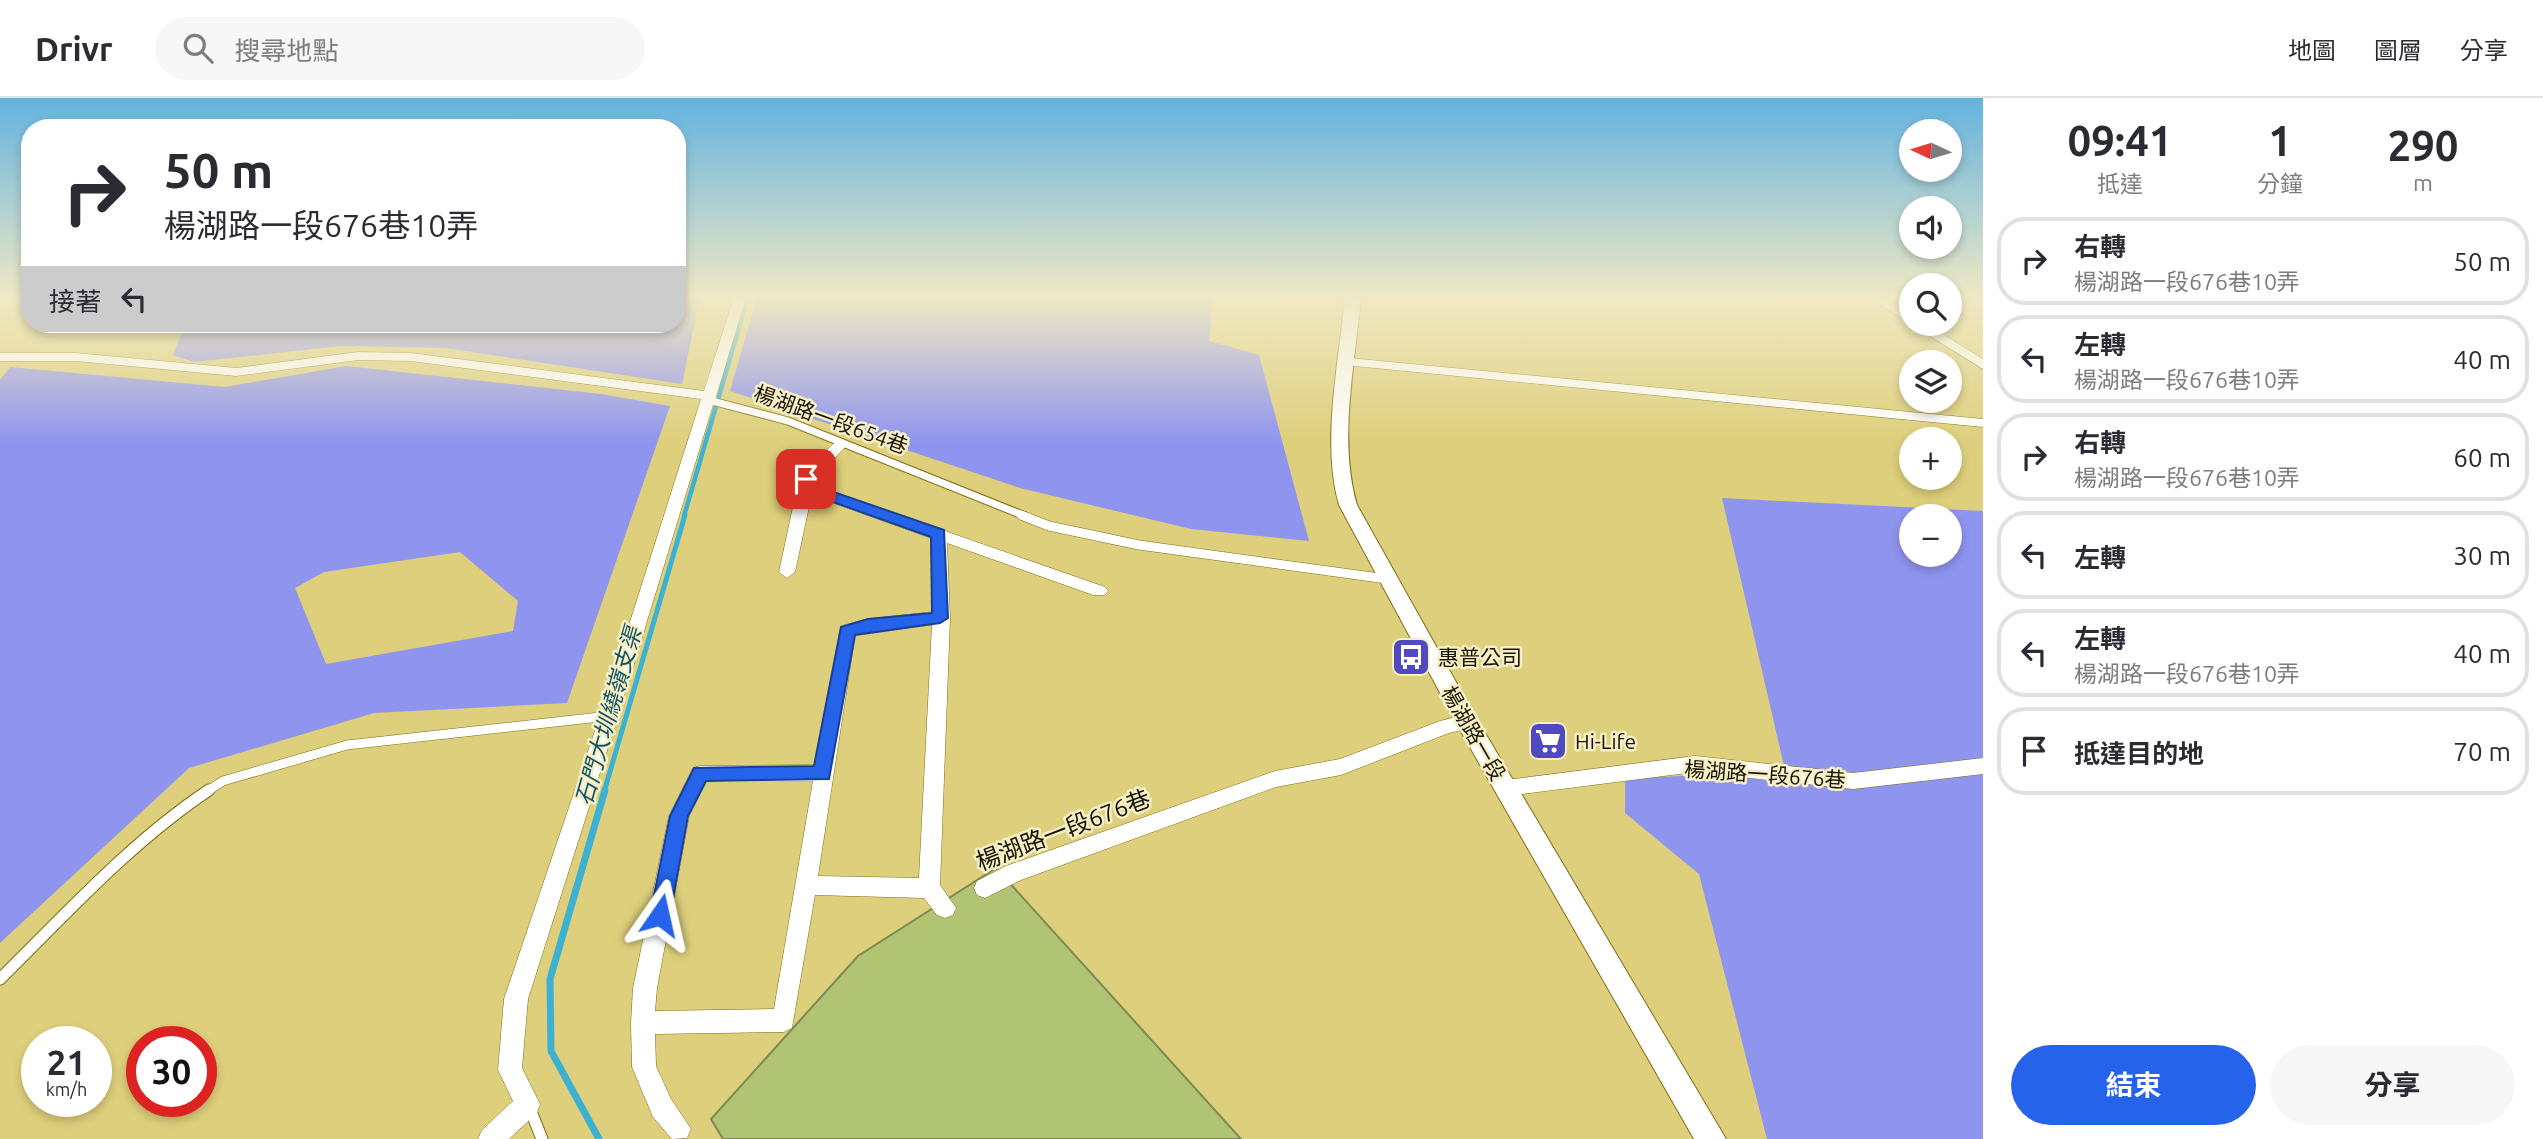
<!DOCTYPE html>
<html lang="zh-TW">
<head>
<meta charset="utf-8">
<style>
	body { margin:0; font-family:Ubuntu,"Noto Sans TC",sans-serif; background:#f7f7f7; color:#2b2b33; height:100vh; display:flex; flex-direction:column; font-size:26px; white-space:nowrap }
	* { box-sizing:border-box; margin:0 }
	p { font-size:23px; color:#7c7c81 }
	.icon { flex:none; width:38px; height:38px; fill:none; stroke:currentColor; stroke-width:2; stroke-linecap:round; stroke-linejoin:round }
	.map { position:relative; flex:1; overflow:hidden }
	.sheet { display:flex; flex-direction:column; background:#fff; width:560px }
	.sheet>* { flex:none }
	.banner { position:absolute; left:21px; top:21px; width:665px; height:214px; border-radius:28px; box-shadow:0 4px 10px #0003; background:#fff; color:#2b2b33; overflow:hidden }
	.needle { width:46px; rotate:274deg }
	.tools { position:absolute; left:1899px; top:21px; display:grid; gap:14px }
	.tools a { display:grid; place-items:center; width:63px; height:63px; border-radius:50%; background:#fff; box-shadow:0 4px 10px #0003; font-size:35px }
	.speed { position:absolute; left:21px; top:928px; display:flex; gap:14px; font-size:35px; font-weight:700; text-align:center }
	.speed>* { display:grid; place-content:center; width:91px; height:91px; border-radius:50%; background:#fff; box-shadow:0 4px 10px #0003; line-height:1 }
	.speed small { font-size:18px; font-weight:400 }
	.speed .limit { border:10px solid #d22; background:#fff; color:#111 }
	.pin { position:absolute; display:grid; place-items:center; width:60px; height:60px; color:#fff; margin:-30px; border-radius:14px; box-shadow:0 4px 10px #0006 }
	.me { position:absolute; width:77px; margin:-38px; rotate:11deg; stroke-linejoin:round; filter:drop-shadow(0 0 5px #0008) }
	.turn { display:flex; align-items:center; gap:24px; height:147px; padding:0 28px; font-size:32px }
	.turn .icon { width:91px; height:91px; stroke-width:2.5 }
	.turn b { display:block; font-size:49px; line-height:60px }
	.then { display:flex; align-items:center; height:66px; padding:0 28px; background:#0003; gap:14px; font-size:26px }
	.eta { display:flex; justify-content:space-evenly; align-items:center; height:119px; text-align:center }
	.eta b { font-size:42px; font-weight:700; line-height:49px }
	.primary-button { display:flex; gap:14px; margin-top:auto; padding:14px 28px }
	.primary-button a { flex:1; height:80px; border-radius:42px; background:#2563eb; color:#fff; font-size:28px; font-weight:700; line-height:80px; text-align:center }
	.primary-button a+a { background:#f7f7f7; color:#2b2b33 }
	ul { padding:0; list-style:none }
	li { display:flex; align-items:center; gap:21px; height:88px; margin:0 14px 10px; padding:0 14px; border:4px solid #e1e1e2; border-radius:28px }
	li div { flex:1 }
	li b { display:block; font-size:26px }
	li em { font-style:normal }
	header { display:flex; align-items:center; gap:42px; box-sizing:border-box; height:98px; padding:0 35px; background:#fff; border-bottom:2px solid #e1e1e2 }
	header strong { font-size:33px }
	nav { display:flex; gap:38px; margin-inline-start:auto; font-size:24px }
	.search { width:490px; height:63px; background:#f7f7f7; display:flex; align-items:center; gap:18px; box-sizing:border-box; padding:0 24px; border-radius:38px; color:#7c7c81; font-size:26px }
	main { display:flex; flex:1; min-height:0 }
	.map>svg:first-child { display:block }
</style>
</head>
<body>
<header>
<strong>Drivr</strong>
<div class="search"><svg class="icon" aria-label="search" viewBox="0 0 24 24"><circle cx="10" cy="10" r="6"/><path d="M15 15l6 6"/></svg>搜尋地點</div>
<nav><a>地圖</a><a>圖層</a><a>分享</a></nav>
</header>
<main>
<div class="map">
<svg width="1983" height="1041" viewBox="0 0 1983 1041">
	<rect width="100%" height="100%" fill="#ddcf7b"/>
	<path fill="#8f94ef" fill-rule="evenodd" d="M 677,199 L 700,199 L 682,286 L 446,250 L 341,248 L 194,264 L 173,257 L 185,226 L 677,226 Z
		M 757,199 L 1213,199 L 1209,243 L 1259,257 L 1309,443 L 1191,431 L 1020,390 L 730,293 Z
		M 346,268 L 601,296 L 670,308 L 567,605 L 374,615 L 189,670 L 0,845 L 0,282 L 10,269 L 225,289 ZM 460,454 L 518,503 L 513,533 L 326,566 L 295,490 L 324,474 Z
		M 1722,400 L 1983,413 L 1983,1041 L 1767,1041 L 1699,776 L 1625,715 L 1625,681 L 1785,672 ZM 1911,418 L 1950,418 L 1950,457 L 1911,457 Z"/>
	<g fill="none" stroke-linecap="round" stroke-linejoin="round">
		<path stroke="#3cb1d1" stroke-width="4.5" d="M 684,418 L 748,199"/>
		<path stroke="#3cb1d1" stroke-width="5" d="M 604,694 L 685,417"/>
		<path stroke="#3cb1d1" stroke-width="7" d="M 599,1041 L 551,953 L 550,881 L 605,692"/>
	</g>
	<path fill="#b1c474" stroke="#7c8951" stroke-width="2" d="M 996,770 L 1241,1041 L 723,1041 L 711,1021 L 858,858 Z"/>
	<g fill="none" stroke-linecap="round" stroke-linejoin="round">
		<defs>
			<path id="service-far2" d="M 712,303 L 788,323 L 1025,418"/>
			<path id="service-far1" d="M 1021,417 L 1049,428 L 1139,447 L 1387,481
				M 206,694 L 223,683 L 347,647 L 609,618"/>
			<path id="service" d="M 0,881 C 66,816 131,744 209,692
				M 530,1011 L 542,1041"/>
			<path id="minor" d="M 734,199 L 746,199 L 716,299 L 719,303 L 713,307 L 618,618 L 528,901 L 522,970 L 540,1006 L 537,1015 L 509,1041 L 478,1041 L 482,1032 L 513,1003 L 498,972 L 504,901 L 600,618 L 701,301 L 411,263 L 358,262 L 236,278 L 76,263 L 0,263 L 0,255 L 76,255 L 236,270 L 358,254 L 411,255 L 704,293 Z
				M 1868,199 L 1883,199 L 1911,216 L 1911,226 L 1926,226 L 1983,261 L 1983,271 Z
				M 1349,260 L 1983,321 L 1983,329 L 1344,267 L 1344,261 Z
				M 838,344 L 845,349 L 814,382 L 816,388 L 1105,489 L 1108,493 L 1105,497 L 1093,497 L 947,445 L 950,520 L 940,787 L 956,810 L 953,817 L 945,820 L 937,817 L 924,800 L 815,797 L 792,930 L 784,934 L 655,936 L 656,968 L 671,1001 L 691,1031 L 687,1040 L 672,1041 L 653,1019 L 632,969 L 631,925 L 633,890 L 669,718 L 693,670 L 700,668 L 815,667 L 841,528 L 868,521 L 932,514 L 931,440 L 814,398 L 810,404 L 795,474 L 787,480 L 779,474 L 794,404 L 802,391 L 798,381 L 833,346 ZM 932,527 L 919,780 L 818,778 L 855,537 ZM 813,683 L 774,911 L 655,913 L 657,890 L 689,718 L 706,684 Z
				M 1467,616 L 1474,619 L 1477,624 L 1474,629 L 1449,635 L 1341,677 L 1276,689 L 1021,782 L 985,800 L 977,797 L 974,790 L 977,783 L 1006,768 L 1275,673 L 1340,661 L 1440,623 Z
				M 1695,658 L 1853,675 L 1983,660 L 1983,676 L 1853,691 L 1695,674 L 1506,698 L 1499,696 L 1496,690 L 1499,684 L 1506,682 Z"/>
			<path id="tertiary" d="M 1345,199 L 1361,199 C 1355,266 1338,342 1357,407 L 1475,618 L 1726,1041 L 1694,1041 L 1459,630 L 1339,407 C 1321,344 1339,264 1345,199 Z"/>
		</defs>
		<use href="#service-far2" stroke="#7e7014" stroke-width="9"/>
		<use href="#service-far1" stroke="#7e7014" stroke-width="10"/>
		<use href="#service" stroke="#7e7014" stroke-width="13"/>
		<use href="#minor" stroke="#7e7014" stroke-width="1"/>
		<use href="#tertiary" stroke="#7e7014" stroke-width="2"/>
		<use href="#service-far2" stroke="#fff" stroke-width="7"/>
		<use href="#service-far1" stroke="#fff" stroke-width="9"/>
		<use href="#service" stroke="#fff" stroke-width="11"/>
		<use href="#minor" fill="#fff" fill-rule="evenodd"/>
		<use href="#tertiary" fill="#fff" fill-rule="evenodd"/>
	</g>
	<linearGradient id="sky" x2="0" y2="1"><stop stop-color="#63b3df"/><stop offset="0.58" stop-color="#f0e9c4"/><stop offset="1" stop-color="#f0e9c4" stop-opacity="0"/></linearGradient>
	<rect width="1983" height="345" fill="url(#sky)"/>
	<path fill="#2563eb" stroke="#184099" stroke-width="2" d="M 806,377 L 811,378 L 816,388 L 944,432 L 948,520 L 940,525 L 855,537 L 829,681 L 706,683 L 688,718 L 670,817 L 667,823 L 660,826 L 653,823 L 650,817 L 670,718 L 694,670 L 814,668 L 841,529 L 868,521 L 932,515 L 931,439 L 805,394 L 799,381 Z"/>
	<defs>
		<symbol id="bus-square" viewBox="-11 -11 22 22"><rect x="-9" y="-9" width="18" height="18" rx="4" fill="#5049c0" stroke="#f6efc7"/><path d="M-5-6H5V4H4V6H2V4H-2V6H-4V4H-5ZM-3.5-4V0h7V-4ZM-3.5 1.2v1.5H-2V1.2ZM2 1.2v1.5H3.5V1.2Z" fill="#fff"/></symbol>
		<symbol id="supermarket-square" viewBox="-11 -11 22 22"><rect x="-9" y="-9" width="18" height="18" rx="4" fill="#5049c0" stroke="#f6efc7"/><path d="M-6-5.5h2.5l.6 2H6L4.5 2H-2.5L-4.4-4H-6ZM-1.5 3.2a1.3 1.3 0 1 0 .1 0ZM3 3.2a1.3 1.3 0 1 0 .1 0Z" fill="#fff"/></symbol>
	</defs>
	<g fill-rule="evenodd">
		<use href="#bus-square" x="1389" y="537" width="44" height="44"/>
		<use href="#supermarket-square" x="1526" y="621" width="44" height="44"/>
	</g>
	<g text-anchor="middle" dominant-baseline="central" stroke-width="5" stroke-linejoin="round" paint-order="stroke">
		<g font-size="21" fill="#181400" stroke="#f6efc7">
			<text transform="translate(831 321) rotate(20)">楊湖路一段654巷</text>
			<text transform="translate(1474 635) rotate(60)">楊湖路一段</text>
			<text transform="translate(1765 676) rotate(4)">楊湖路一段676巷</text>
		</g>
		<g font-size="21" fill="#181400" stroke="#f6efc7" text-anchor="start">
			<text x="1438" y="559">惠普公司</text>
			<text x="1575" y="643">Hi-Life</text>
		</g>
		<g font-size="23" font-style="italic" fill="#125263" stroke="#f6efc7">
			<text transform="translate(608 618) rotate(-74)">石門大圳繞嶺支渠</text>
		</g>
		<g font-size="24" fill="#181400" stroke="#f6efc7">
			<text transform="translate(1063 732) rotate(-21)">楊湖路一段676巷</text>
		</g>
	</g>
</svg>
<div class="tools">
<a><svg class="needle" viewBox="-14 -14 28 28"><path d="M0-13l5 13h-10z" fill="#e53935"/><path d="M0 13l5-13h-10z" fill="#7c7c81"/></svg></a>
<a><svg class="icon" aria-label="sound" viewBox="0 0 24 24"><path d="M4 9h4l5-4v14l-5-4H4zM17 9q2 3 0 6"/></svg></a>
<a><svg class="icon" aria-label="search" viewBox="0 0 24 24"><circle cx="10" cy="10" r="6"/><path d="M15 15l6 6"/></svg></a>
<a><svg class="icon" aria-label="layers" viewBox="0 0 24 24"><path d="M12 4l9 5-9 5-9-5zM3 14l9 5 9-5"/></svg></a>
<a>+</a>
<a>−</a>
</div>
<div class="speed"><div>21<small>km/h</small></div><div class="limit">30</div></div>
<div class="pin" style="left:806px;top:381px;background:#d93025"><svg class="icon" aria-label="arrive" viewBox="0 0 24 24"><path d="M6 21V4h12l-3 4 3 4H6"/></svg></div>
<svg class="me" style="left:660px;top:817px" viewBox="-20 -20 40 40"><path d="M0-17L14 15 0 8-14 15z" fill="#2563eb" stroke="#fff" stroke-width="4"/></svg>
<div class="banner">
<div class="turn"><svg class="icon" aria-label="right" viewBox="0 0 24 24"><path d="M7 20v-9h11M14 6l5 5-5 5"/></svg><div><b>50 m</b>楊湖路一段676巷10弄</div></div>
<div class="then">接著<svg class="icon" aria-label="left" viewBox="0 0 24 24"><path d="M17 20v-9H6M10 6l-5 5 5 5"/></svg></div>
</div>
</div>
<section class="sheet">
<div class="eta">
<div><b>09:41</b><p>抵達</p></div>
<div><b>1</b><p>分鐘</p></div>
<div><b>290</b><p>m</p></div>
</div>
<ul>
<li><svg class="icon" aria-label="right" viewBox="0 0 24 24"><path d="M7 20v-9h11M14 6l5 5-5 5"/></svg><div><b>右轉</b><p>楊湖路一段676巷10弄</p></div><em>50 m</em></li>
<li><svg class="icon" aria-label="left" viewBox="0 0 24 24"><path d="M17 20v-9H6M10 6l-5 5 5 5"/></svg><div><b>左轉</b><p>楊湖路一段676巷10弄</p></div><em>40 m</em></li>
<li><svg class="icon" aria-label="right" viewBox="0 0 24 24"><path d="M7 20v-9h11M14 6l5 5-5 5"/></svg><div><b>右轉</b><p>楊湖路一段676巷10弄</p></div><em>60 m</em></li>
<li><svg class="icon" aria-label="left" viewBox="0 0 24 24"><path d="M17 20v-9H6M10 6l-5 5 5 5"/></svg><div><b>左轉</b></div><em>30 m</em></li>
<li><svg class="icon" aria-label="left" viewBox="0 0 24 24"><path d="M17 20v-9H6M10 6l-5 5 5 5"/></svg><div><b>左轉</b><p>楊湖路一段676巷10弄</p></div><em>40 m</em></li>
<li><svg class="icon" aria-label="arrive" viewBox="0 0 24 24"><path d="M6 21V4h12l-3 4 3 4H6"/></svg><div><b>抵達目的地</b></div><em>70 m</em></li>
</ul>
<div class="primary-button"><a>結束</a><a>分享</a></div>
</section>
</main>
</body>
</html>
